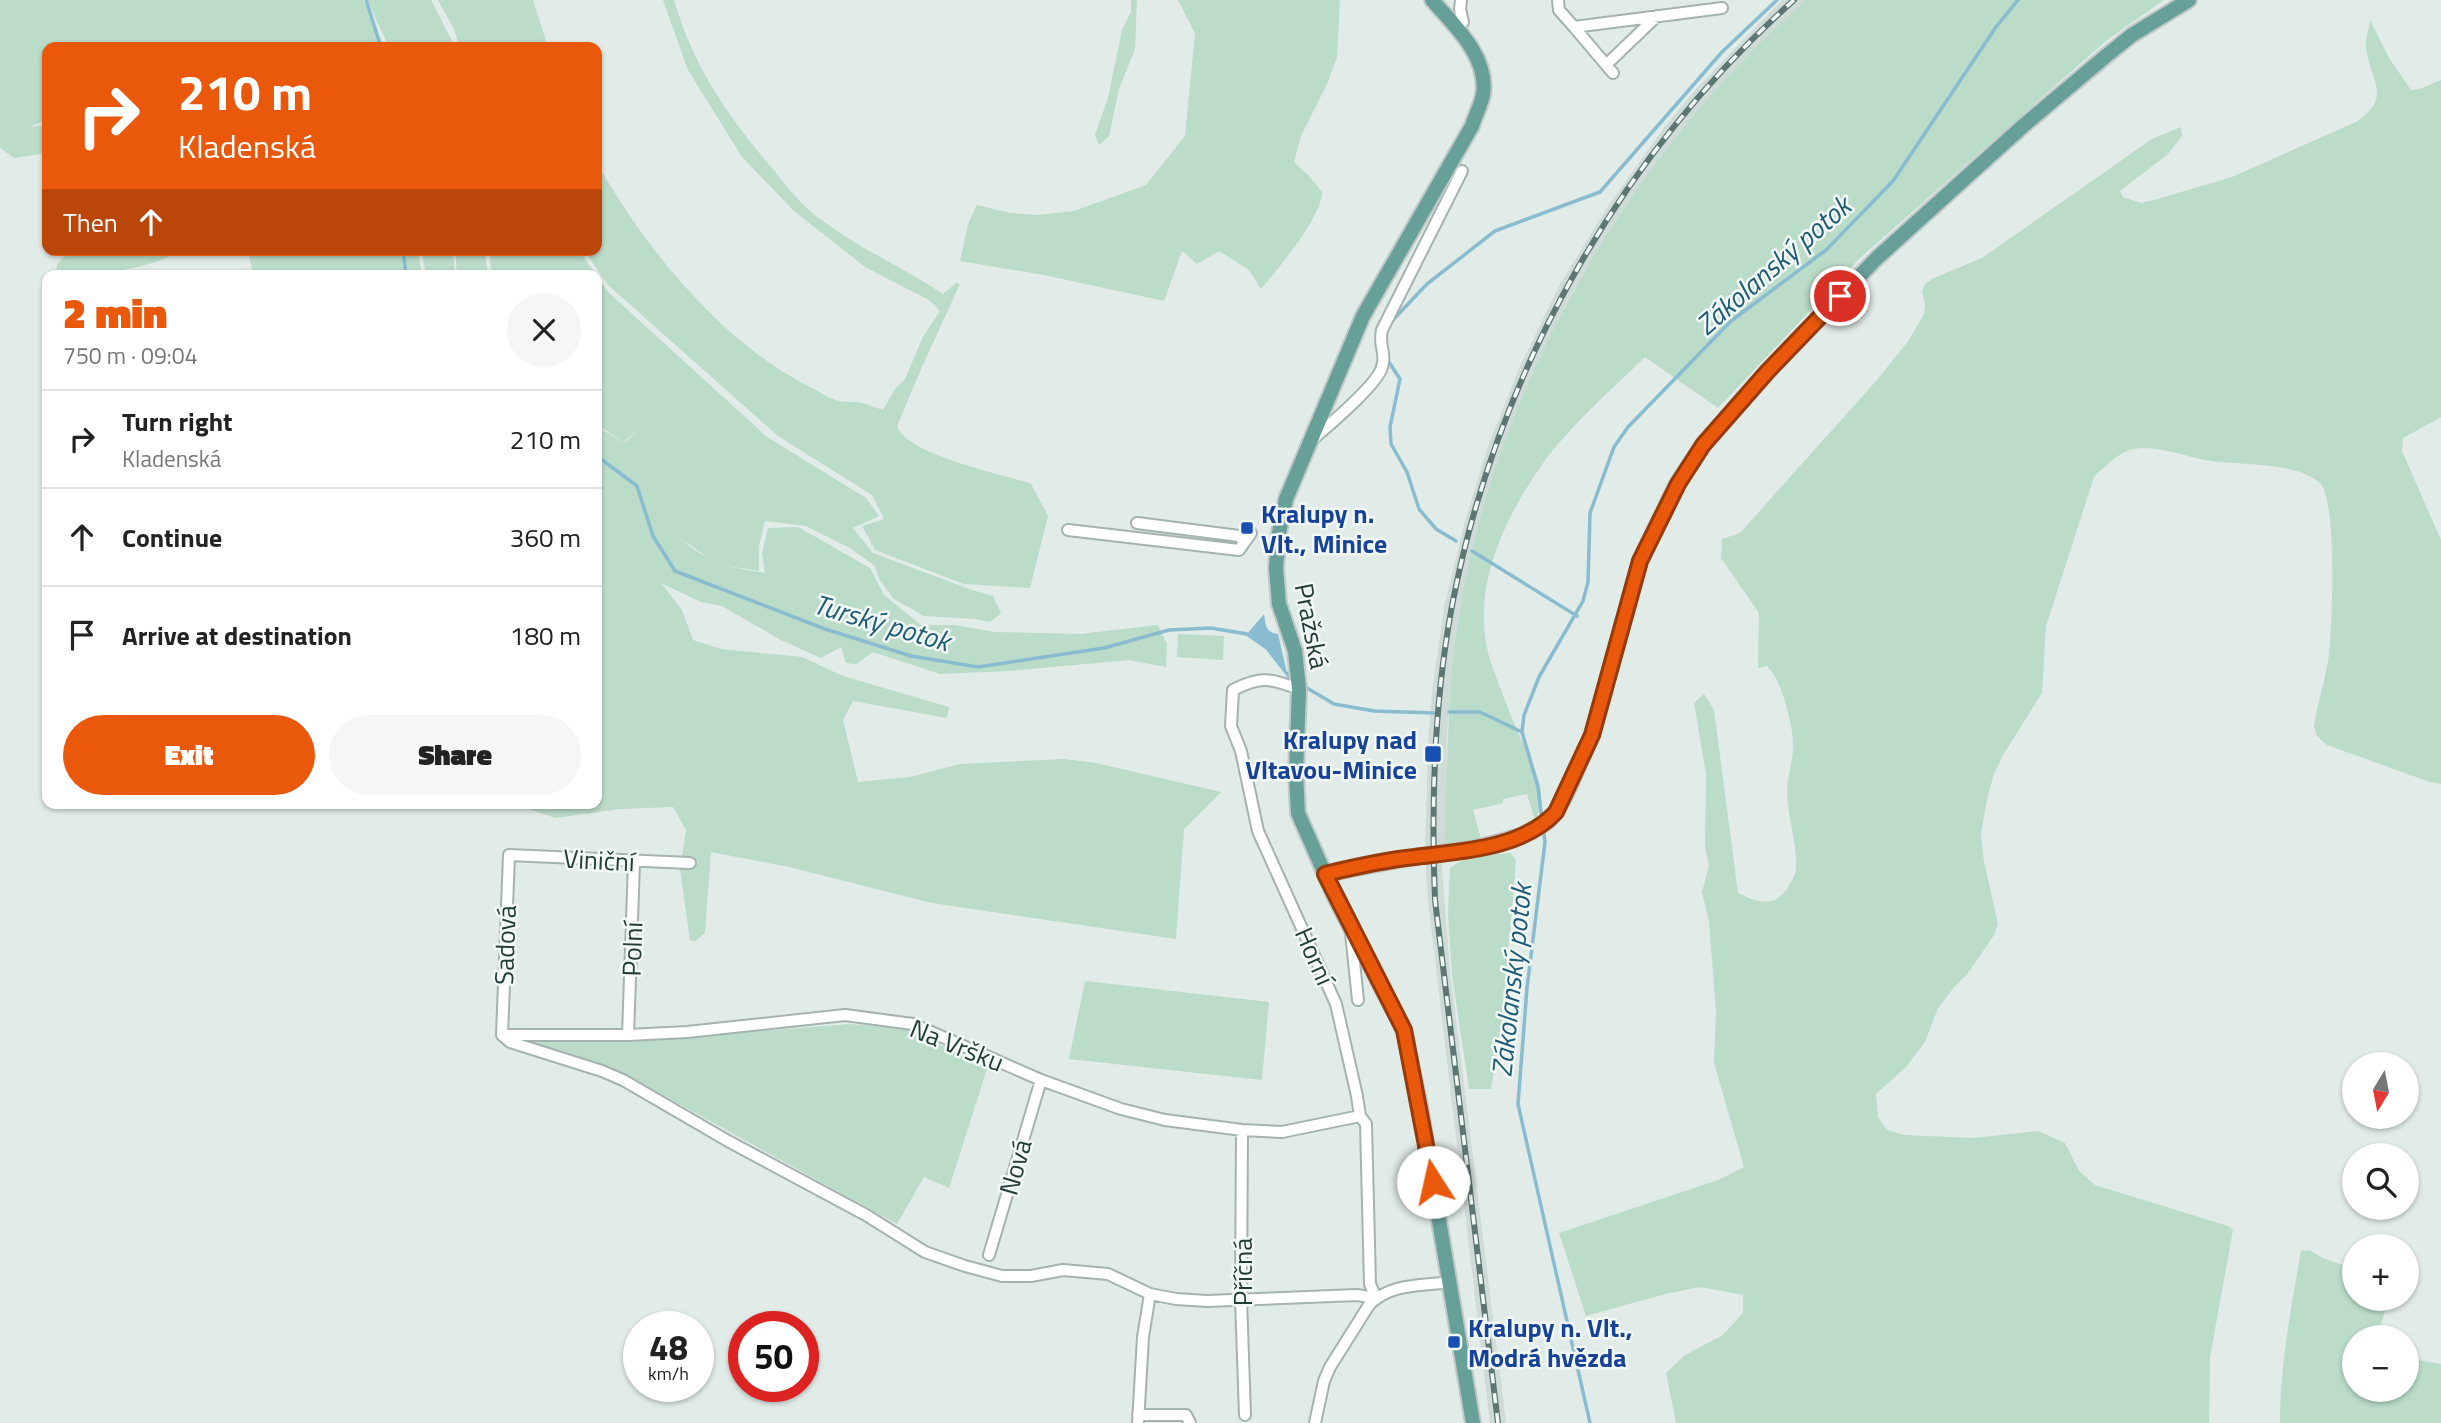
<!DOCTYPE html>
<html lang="en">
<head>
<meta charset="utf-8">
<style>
	body { margin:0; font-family:"Titillium Web",sans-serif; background:#f6f6f6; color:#222; height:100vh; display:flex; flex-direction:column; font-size:26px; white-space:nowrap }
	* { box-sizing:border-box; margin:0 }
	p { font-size:23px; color:#767676 }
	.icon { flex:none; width:38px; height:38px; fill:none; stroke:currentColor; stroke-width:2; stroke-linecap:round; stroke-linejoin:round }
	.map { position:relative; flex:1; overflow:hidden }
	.side { position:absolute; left:42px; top:270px; width:560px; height:539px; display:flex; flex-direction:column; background:#fff; border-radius:14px; box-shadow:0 2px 5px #0004 }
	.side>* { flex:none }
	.guide { position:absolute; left:42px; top:42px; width:560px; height:214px; border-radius:14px; box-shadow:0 2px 5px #0004; background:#ea580c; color:#fff; overflow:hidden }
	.needle { width:46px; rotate:190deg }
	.buttons { position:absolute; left:2342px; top:1052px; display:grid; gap:14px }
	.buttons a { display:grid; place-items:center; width:77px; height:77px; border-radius:50%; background:#fff; box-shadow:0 2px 5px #0004; font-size:35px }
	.speed { position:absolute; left:623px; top:1311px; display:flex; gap:14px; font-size:35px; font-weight:700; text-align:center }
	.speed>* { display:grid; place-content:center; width:91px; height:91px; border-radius:50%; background:#fff; box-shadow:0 2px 5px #0004; line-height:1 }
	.speed small { font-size:18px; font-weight:400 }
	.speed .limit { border:10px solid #d22; background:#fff; color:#111 }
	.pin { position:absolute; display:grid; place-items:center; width:60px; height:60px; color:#fff; margin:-30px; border:4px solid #fff; border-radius:50%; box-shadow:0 2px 7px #0007 }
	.me { position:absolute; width:77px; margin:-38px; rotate:350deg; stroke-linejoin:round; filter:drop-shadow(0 0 5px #0008) }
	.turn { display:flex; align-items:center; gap:24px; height:147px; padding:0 21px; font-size:32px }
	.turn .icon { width:91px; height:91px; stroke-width:2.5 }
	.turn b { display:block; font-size:49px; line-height:60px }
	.then { display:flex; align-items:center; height:66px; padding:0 21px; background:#0003; gap:14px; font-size:26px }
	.round { display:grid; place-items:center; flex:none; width:74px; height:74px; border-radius:37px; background:#f6f6f6 }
	.summary { display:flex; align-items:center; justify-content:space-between; height:119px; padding:0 21px }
	h1 { font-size:42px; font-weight:800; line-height:52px; color:#ea580c }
	.primary-button { display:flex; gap:14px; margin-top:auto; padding:14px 21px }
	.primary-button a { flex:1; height:80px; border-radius:42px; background:#ea580c; color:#fff; font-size:28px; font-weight:800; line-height:80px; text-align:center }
	.primary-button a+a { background:#f6f6f6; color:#222 }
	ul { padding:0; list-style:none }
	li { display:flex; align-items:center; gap:21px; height:98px; padding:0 21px; border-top:2px solid #e0e0e0 }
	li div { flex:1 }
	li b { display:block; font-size:26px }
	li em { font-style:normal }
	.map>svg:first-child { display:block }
</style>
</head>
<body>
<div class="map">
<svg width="2441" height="1423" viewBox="0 0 2441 1423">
	<rect width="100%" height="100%" fill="#e1ebe8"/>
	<path fill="#cfdbd7" d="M 1782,0 L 1806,0 L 1745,59 L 1675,139 L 1619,217 L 1572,293 L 1535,370 L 1503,451 L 1480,525 L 1460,606 L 1454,643 L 1447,734 L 1445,846 L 1441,855 L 1450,971 L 1506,1423 L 1490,1423 L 1428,901 L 1425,855 L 1428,742 L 1432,692 L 1445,603 L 1465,521 L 1488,446 L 1521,364 L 1559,286 L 1606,209 L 1663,129 L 1695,90 Z"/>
	<path fill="#badcc8" d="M 0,0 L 363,0 L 384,47 L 151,47 L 156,42 L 144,47 L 47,47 L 47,120 L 29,127 L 47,125 L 47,153 L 14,158 L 0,148 Z
		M 367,0 L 431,0 L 455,47 L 389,47 Z
		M 438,0 L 533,0 L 548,47 L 460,47 L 454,29 Z
		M 663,0 L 674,0 C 694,69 730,119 776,173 C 788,188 804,208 820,219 C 858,248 902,267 943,294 L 956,283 L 960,284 L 921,369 L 897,426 C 908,456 1001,473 1031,484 L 1048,516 L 1030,588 L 964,584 L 875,550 L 862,526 L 884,519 L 872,495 L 778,436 L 608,285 L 584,250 L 597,250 L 597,163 C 645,248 722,344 812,388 C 820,392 828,398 836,400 C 844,403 854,401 863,403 C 870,405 876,408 883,410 L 895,389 L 905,379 L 923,337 L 940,311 L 929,300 L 865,267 L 794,211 L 742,157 L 688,70 Z
		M 1131,0 L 1137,0 L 1135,49 L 1119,89 L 1109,136 L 1099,145 L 1095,135 L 1108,98 L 1122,30 L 1131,12 Z
		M 1178,0 L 1340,0 L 1337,57 L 1327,84 L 1301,136 L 1294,162 L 1310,177 L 1322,192 C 1322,217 1278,269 1261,289 L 1249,270 L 1219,251 L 1197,264 L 1182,251 L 1164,301 L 1044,275 L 960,261 L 968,224 L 977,205 L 1010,213 L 1037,215 L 1074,211 L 1146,185 L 1185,136 L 1195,33 Z
		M 1806,0 L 2164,0 L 2107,40 L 1860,258 L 1718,408 L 1645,357 C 1610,391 1566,429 1539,469 C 1498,529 1466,603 1495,674 C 1504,697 1512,721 1523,743 C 1531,760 1539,774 1541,793 C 1541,801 1538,811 1537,819 L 1534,817 L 1527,794 L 1503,799 L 1503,803 L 1473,810 L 1481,839 L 1445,846 C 1445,802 1447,758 1449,714 C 1451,689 1451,664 1455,640 C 1489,397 1623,162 1806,0 Z
		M 2370,20 L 2389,58 L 2411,90 L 2420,89 L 2441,80 L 2441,417 L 2403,438 L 2402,451 L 2441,540 L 2441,784 L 2430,782 L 2327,745 L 2317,736 L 2314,727 C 2317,702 2326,679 2329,654 C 2332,626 2338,498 2319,482 C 2293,461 2238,466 2205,460 C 2183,456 2149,442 2127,451 C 2115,456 2103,468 2094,477 L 2046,626 L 2042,693 L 2003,755 L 1994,774 L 1988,795 L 1981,833 L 1984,862 L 1998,924 L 1994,935 L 1968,973 L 1955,986 L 1938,1008 L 1925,1042 L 1906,1067 L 1876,1094 L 1878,1117 L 1887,1130 L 1904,1135 L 1973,1138 L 2038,1131 L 2065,1143 L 2079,1171 L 2095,1185 L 2228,1226 L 2233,1230 L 2210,1357 L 2209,1423 L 1676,1423 L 1666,1373 L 1685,1355 L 1723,1335 L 1743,1313 L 1743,1295 L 1700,1287 L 1665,1294 L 1586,1316 L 1559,1233 L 1718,1180 L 1744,1167 L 1714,1063 L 1716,1011 L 1709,922 L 1702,892 L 1709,866 L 1705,846 L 1706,774 L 1694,703 L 1704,694 L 1714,710 L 1738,893 C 1761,905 1779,907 1791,882 C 1794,877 1796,873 1796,867 C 1797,842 1788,819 1787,793 C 1787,777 1793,762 1793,746 C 1794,727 1781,678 1767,666 L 1758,668 L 1759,613 L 1721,558 L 1722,539 L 1740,533 L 1877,380 L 1909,340 L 1924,314 L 1925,303 L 1922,292 L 1925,284 L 1932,279 L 1982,258 L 2152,139 L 2181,127 L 2182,136 L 2168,154 L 2120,191 L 2123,197 L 2141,203 L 2154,200 L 2232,177 L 2356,122 C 2393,97 2371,82 2366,48 C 2365,39 2369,29 2370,20 Z
		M 69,250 L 183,250 C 144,271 99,275 56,275 L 57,265 Z
		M 247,250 L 418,250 L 422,275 L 254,275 Z
		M 421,250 L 453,250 L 455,275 L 426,275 Z
		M 455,250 L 487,250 L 485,255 L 488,275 L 457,275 Z
		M 490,250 L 579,250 L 596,275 L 491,275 Z
		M 597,276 L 608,292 L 767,437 L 866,498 L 879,516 L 853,528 L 873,553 L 972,590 L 993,596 L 1001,613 L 990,622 L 975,619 L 924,616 L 894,599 L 879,579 L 875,566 L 850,548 L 806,526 L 765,521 L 759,546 L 759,571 C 744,568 722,567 708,558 C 700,552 694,546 684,542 C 714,565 728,567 765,573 L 762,553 L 768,528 L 798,527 L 870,568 L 884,595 L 921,625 L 955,625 L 994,632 L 1080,634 L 1158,625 L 1167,644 L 1166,667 L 1129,660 L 1009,671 L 940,674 L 873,652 L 856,664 L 846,663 L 841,647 L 821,658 L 779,639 L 722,606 L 701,602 L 661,583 L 682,610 L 693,640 L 721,649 L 802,657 L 843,676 L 949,707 L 947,718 L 853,701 L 843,720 L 858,782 L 910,777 L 960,764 L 1065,759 L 1096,763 L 1221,792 L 1184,829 L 1176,939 L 932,903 L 789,867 L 711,852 L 705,933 L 695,941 L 690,940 L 680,869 L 686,830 L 673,807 L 620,809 L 555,818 L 512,803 L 597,803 L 597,427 L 625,443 L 640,428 L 624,442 L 597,425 Z
		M 1178,634 L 1224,636 L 1223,660 L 1177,657 Z
		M 1511,853 L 1516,860 L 1514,887 L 1502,1020 L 1491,1089 L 1469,1089 L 1452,975 L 1448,913 L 1450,868 C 1466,855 1491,855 1511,853 Z
		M 1085,981 L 1269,1002 L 1262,1080 L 1069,1059 Z
		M 850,1024 L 910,1029 L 987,1069 L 949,1188 L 924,1177 L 897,1224 L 621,1072 L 531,1043 L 528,1038 L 621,1042 Z
		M 2309,1250 L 2323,1258 L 2354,1269 L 2354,1298 L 2389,1299 L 2377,1337 L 2354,1337 L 2354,1390 L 2406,1390 L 2406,1358 L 2441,1364 L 2441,1423 L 2280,1423 C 2280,1365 2291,1308 2301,1251 Z"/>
	<path fill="#89bcd0" d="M 1264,614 C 1266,625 1265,632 1278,634 L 1287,673 L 1267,648 L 1247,634 Z"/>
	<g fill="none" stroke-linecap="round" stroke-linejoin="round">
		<path stroke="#89bcd0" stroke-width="3.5" d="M 366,0 L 381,47
			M 403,250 L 406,275
			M 1391,322 L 1427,284 L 1495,231 L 1600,192 L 1722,52 L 1777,0
			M 1387,359 L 1400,379 L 1390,427 L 1391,444 L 1407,472 L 1419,509 L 1436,529 L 1456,541
			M 597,456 L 637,486 L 653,536 L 675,571 L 825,629 L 911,656 L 978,667 L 1104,648 L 1169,630 L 1211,628 L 1247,634 L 1267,648 L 1291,679
			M 1472,551 L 1577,616
			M 1307,688 L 1334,704 L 1374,711 L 1434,713
			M 1449,712 L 1480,712 L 1522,732
			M 1542,820 L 1538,787 L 1522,732 L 1524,715 L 1539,677 L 1583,601 L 1588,582 L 1590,513 L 1614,447 L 1628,427 L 1731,321 L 1826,250 L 1893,181 L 1996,27 L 2018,0
			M 1543,828 L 1545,842 L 1527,988 L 1518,1104 L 1590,1423"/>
		<defs>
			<path id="minor" d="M 1558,0 L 1559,10 L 1574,27 L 1722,8
				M 1574,27 L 1613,73
				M 1457,28 L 1463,22 L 1460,9 L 1461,0
				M 1606,65 L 1657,16
				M 1313,439 C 1328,426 1378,384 1382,367 C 1387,352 1378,348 1382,330 L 1462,171
				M 1137,523 L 1239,536 L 1244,542
				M 1068,530 L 1239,550 L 1251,533
				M 1299,689 C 1270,678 1261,676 1233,690 L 1231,726 L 1241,751 L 1258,831 L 1336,1004 L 1357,1096 L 1360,1116 L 1366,1124 L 1370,1284 L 1376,1298
				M 1351,933 L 1358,1000
				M 502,1035 L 510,1042 L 602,1071 L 623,1080 L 728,1141 L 866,1215 L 925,1252 L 965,1266 L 1002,1276 L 1031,1276 L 1063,1270 L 1108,1274 L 1150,1294 L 1176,1299 L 1207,1301 L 1357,1295 L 1376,1298
				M 502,1035 L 628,1035 L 687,1032 L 845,1015 L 913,1024 L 1041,1080 L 1121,1109 L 1165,1120 L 1242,1130 L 1282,1132 L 1360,1116
				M 502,1035 L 509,855 L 690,863
				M 628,1035 L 634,862
				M 1242,1130 L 1241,1299 L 1245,1415
				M 989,1255 L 1041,1080
				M 1138,1415 L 1186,1415 L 1190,1423
				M 1138,1423 L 1143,1337 L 1150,1294
				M 1315,1423 L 1324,1381 L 1330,1367 L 1369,1305 C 1390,1283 1421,1286 1450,1282"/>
			<path id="major" d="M 1432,0 C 1455,26 1489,57 1483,95 C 1481,105 1475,116 1472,126 L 1363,316 L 1286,499 L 1279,533 L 1276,568 L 1279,604 L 1295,651 L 1299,689 L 1296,774 L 1298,813 L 1335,897 L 1404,1030 L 1420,1107 L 1473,1423
				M 1325,874 L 1414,857 L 1477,848 L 1521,836 L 1547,822 L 1556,812 L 1566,794 L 1592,735 L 1640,561 L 1677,484 L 1703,445 L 1767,372 L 1877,258 L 2023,126 L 2106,56 L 2132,35 L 2189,0"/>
		</defs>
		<use href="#minor" stroke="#a4b3b0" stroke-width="14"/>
		<use href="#major" stroke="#c1c8c7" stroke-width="18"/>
		<use href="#minor" stroke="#fff" stroke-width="10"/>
		<use href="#major" stroke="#66a099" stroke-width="14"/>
		<defs>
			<path id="rail" d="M 1498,1423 L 1435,900 C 1431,802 1434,702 1452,606 C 1496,375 1619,156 1794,0"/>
		</defs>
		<use href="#rail" stroke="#5c7773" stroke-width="6"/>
		<use href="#rail" stroke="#f1f8f5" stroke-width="3.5" stroke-dasharray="10" stroke-linecap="butt"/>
	</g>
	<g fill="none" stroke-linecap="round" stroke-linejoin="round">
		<defs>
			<path id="route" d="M 1433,1182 L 1404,1030 L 1325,874 C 1354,867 1385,860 1415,857 C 1461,851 1522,849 1556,812 L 1592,735 L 1640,561 L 1678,484 L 1703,445 L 1767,372 L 1840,296"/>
		</defs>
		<use href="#route" stroke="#983908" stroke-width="18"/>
		<use href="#route" stroke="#ea580c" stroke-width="12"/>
	</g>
	<g fill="#1a4fb4" stroke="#f1f8f5" stroke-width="2.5">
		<rect x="1240" y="521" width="14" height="14" rx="3.5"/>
		<rect x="1424" y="745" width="18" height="18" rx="3.5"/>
		<rect x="1447" y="1335" width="14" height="14" rx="3.5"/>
	</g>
	<g text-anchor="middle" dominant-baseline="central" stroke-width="5" stroke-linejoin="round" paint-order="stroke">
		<g font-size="26" font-weight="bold" fill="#164399" stroke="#f1f8f5" text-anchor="start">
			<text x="1261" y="513">Kralupy n.<tspan x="1261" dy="30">Vlt., Minice</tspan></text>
			<text x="1417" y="739" text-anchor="end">Kralupy nad<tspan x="1417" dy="30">Vltavou-Minice</tspan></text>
			<text x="1468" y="1327">Kralupy n. Vlt.,<tspan x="1468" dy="30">Modrá hvězda</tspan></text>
		</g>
		<g font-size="26" fill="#223c38" stroke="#f1f8f5">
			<text transform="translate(1312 626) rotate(79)">Pražská</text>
			<text transform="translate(599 860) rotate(3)">Viniční</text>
			<text transform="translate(505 945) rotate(-88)">Sadová</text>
			<text transform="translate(632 949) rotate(-88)">Polní</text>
			<text transform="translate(1315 956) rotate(66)">Horní</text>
			<text transform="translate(957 1045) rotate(22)">Na Vršku</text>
			<text transform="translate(1015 1167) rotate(-74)">Nová</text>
			<text transform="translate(1242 1272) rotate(-90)">Příčná</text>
		</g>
		<g font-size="28" font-style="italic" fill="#1d5c76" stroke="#f1f8f5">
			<text transform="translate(1773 265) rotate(-41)">Zákolanský potok</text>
			<text transform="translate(882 622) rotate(16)">Turský potok</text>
			<text transform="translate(1511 980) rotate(-84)">Zákolanský potok</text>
		</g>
	</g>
</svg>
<div class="buttons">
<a><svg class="needle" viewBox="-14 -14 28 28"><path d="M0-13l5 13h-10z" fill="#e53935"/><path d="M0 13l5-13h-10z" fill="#767676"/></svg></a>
<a><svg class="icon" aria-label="search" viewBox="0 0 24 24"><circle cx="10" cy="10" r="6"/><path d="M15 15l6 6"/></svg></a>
<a>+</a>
<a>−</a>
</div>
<div class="speed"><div>48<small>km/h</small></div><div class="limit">50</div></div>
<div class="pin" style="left:1840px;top:296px;background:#d93025"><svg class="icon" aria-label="arrive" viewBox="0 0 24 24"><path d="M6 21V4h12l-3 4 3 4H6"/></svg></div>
<svg class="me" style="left:1433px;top:1182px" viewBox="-20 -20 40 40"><circle r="19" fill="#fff"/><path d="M0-13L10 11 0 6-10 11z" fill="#ea580c"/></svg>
<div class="guide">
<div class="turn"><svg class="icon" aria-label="right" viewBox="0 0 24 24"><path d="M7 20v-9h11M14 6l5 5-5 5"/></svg><div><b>210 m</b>Kladenská</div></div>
<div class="then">Then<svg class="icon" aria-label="ahead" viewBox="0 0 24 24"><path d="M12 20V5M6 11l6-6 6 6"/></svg></div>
</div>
<section class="side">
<div class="summary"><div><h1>2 min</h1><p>750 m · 09:04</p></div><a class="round"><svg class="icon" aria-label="close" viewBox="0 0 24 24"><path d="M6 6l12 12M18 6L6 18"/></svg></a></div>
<ul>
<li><svg class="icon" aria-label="right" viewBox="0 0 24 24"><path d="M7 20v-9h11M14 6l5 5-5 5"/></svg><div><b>Turn right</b><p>Kladenská</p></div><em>210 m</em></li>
<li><svg class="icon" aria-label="ahead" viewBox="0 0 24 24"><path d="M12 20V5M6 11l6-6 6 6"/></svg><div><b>Continue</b></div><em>360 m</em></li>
<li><svg class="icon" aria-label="arrive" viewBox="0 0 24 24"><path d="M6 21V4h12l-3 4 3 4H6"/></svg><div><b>Arrive at destination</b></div><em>180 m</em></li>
</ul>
<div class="primary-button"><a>Exit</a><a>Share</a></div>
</section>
</div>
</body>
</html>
